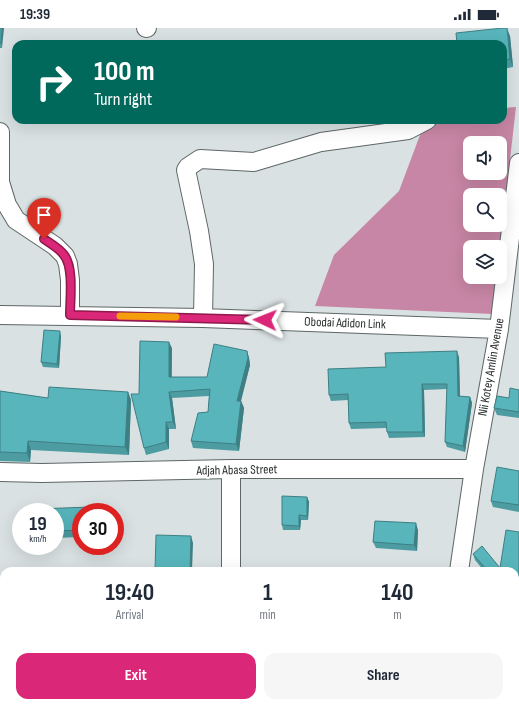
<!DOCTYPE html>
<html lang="en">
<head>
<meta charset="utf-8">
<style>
	body { margin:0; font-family:"Sofia Sans Condensed",sans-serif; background:#f6f6f7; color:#1f2937; height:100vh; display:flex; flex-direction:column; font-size:15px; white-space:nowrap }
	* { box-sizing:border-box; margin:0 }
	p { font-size:13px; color:#747a83 }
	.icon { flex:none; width:22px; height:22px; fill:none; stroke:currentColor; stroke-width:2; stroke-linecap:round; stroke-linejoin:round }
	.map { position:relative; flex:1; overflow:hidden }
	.details { position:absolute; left:0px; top:539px; width:519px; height:140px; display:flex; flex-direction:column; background:#fff; border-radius:12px 12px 0 0; box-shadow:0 4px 16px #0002 }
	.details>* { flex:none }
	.banner { position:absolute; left:12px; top:12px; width:495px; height:84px; border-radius:12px; box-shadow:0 4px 16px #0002; background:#00695c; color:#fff; overflow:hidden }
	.buttons { position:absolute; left:463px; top:108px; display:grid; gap:8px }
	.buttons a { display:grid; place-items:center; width:44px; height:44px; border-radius:8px; background:#fff; box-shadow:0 4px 16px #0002; font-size:20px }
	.speed { position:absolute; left:12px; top:475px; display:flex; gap:8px; font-size:20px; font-weight:700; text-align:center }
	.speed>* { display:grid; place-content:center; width:52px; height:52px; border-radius:50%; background:#fff; box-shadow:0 4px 16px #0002; line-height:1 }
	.speed small { font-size:10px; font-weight:400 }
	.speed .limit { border:6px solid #d22; background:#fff; color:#111 }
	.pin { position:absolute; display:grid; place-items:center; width:34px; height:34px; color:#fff; margin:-41px -17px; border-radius:50% 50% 50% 0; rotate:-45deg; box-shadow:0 0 4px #0007 }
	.pin .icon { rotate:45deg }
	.me { position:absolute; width:44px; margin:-22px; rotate:272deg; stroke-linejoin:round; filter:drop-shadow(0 0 3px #0008) }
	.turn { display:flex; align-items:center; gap:14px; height:84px; padding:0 16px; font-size:18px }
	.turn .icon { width:52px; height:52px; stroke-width:2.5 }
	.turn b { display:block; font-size:28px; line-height:34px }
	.eta { display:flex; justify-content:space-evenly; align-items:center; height:68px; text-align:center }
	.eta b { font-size:24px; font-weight:700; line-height:28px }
	.primary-button { display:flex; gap:8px; margin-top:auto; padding:8px 16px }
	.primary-button a { flex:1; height:46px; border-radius:12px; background:#db2777; color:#fff; font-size:16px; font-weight:700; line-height:46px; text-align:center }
	.primary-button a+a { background:#f6f6f7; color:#1f2937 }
	.status { display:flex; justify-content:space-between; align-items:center; height:28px; padding:0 20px; background:#fff; direction:ltr }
	.status svg { height:11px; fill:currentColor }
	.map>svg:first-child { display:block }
</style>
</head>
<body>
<div class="status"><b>19:39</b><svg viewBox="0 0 49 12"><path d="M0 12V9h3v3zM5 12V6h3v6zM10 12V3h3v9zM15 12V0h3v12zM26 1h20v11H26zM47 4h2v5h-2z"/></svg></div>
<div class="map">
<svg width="519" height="679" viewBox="0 0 519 679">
	<rect width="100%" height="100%" fill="#d9e1e2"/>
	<path fill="#c786a5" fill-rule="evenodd" d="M 516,79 L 500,219 L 470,219 L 470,249 L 496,249 L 492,286 L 315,278 L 334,227 L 399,163 L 420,107 L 441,92 L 503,92 L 503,80 ZM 470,115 L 500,115 L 500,145 L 470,145 ZM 470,167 L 500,167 L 500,197 L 470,197 Z"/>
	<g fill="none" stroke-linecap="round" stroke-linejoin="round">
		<defs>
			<path id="minor" d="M 146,0 L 147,0
				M 0,104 L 0,154 L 7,177 L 16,192 L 55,218 L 65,228 L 68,236 L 70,252 L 70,287
				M 0,287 L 203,290 L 499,301
				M 203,290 L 204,236 L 199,203 L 186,142 L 188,139 L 200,131 L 254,134 L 321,114 L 408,102 L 427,92
				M 231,441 L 231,543
				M 0,444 L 42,445 L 231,441 L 474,441
				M 459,543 L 474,441 L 499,301 L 519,135
				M 0,584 L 4,584
				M 220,679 L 220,675
				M 440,679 L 440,675"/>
		</defs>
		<use href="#minor" stroke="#5e6666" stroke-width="20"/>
		<use href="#minor" stroke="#fff" stroke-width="18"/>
	</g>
	<path fill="#4c9ca2" d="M 0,0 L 2,20 L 0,20 Z
		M 510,8 L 513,39 L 503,41 L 503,16 Z
		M 61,308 L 59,340 L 43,339 L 41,334 Z
		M 172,320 L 172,349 L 207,349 L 247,323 L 249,330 L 250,337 L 241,373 L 244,380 L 239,423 L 193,420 L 191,413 L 208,384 L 209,368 L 172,370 L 176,401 L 169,401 L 169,421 L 146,427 L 144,420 L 139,366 Z
		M 459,329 L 460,368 L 470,369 L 472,375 L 465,424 L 447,419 L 445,414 L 447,361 L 424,362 L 425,409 L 389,410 L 387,404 L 387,400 L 351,401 L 349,395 L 348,372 L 331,373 L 329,367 L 386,339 Z
		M 519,362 L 519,390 L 497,387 L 494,380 L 509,370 Z
		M 0,363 L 48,370 L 128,364 L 131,372 L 129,427 L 31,422 L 30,434 L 0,433 Z
		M 519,443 L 519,484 L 493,479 L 491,473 Z
		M 307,469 L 309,474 L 308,492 L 301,492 L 300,502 L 283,502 L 282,497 Z
		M 55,484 L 81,484 L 81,509 L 55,510 Z
		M 418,502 L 417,523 L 376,520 L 373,514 Z
		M 519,504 L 519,592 L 515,592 L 515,543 L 484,543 L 475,532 L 473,526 L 500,540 Z
		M 455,675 L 491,675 L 491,676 L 488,679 L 456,679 Z"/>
	<path fill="#3e7f84" d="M 2,0 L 4,0 L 2,20 L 1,15 Z
		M 507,0 L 510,8 L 513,39 L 510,31 Z
		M 60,303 L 61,308 L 59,340 L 57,336 Z
		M 169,314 L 172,320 L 171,356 L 169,349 Z
		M 247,323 L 249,330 L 250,337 L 239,380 L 237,373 Z
		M 457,323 L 459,329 L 460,374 L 458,368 Z
		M 422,356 L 424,362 L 425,409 L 423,404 Z
		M 128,364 L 131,372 L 129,427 L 125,419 Z
		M 169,364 L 172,370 L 176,401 L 173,394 Z
		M 470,369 L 472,375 L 465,424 L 463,418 Z
		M 241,373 L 244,380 L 239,423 L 236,416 Z
		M 166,394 L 169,401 L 169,421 L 166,414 Z
		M 28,413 L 31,422 L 30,434 L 27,425 Z
		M 307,469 L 309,474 L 308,492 L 307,488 Z
		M 299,487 L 301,492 L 300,502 L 299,498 Z
		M 416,495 L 418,502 L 417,523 L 414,517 Z
		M 191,508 L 193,515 L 192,543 L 190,543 Z
		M 519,637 L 519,647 L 515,652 L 515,642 Z
		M 410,675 L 414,675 L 413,679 L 410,679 Z
		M 482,675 L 491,675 L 491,676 L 488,679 L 478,679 Z"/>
	<path fill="#58b5bc" stroke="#3e7f84" d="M 0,0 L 2,0 L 1,15 L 0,15 Z
		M 503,0 L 507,0 L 510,31 L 503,32 L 503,16 L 457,16 L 456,5 Z
		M 44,302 L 60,303 L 57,336 L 41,334 Z
		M 140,313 L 169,314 L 169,349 L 207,349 L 214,316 L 247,323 L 248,330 L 237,373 L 241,373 L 236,416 L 191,413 L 198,385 L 208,384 L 210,361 L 169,364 L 173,394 L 166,394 L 166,414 L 144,420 L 131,366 L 139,366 Z
		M 457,323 L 458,368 L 470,369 L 463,418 L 445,414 L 447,356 L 422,356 L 423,404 L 387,404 L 386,394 L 349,395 L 348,366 L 329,367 L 328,341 L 386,339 L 385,325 Z
		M 49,359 L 128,364 L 125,419 L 28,413 L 27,425 L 0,424 L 0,363 L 48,370 Z
		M 510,360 L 519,362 L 519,384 L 494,380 L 497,368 L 509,370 Z
		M 497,439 L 519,443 L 519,477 L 491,473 Z
		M 282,468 L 307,469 L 307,488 L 299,487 L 299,498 L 282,497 Z
		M 91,479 L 91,484 L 81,484 L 81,502 L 55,503 L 55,484 L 36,484 L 36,481 Z
		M 375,493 L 416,495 L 414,517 L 373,514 Z
		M 506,502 L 519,504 L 519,581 L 518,587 L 515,586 L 515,543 L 486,543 L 486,541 L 473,526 L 482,518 L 500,540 Z
		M 156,507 L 191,508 L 190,543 L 155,543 Z
		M 515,623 L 519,627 L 519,637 L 515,642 Z
		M 31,675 L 74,675 L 127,676 L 127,679 L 31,679 Z
		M 252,675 L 410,675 L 410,679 L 252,679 Z
		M 455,675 L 482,675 L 478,679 L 459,679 Z"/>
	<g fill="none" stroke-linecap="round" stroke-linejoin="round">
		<defs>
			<path id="route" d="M 44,211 C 51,216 59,220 64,227 C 74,239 70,272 70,287 L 265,292"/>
		</defs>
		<use href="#route" stroke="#8e194d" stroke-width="10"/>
		<use href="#route" stroke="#db2777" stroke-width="7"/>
		<path stroke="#f59e0b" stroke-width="7" d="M 120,288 L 176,289"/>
	</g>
	<g text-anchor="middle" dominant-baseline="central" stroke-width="4" stroke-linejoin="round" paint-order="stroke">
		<g font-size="13" fill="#2a2e2e" stroke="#fff">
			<text transform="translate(345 295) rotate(2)">Obodai Adidon Link</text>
			<text transform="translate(491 339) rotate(-80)">Nii Kotey Amlin Avenue</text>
			<text transform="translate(237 442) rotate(-1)">Adjah Abasa Street</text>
		</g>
	</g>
</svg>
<div class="buttons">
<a><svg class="icon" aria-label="sound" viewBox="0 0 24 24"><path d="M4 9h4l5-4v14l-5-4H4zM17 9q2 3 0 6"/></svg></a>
<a><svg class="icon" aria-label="search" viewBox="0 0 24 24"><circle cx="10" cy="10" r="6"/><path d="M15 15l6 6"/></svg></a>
<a><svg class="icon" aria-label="layers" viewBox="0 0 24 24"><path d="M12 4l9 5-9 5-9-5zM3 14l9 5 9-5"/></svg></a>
</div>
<div class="speed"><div>19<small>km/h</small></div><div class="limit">30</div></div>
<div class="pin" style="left:44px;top:211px;background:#d93025"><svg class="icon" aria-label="arrive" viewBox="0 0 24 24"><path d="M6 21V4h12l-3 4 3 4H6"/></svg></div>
<svg class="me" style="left:265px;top:292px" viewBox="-20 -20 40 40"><path d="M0-17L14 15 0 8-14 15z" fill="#db2777" stroke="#fff" stroke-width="4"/></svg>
<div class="banner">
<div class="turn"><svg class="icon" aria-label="right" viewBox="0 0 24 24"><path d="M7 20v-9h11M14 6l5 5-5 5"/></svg><div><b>100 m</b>Turn right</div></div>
</div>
<section class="details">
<div class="eta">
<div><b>19:40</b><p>Arrival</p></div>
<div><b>1</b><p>min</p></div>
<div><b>140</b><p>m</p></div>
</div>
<div class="primary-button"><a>Exit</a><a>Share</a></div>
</section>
</div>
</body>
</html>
